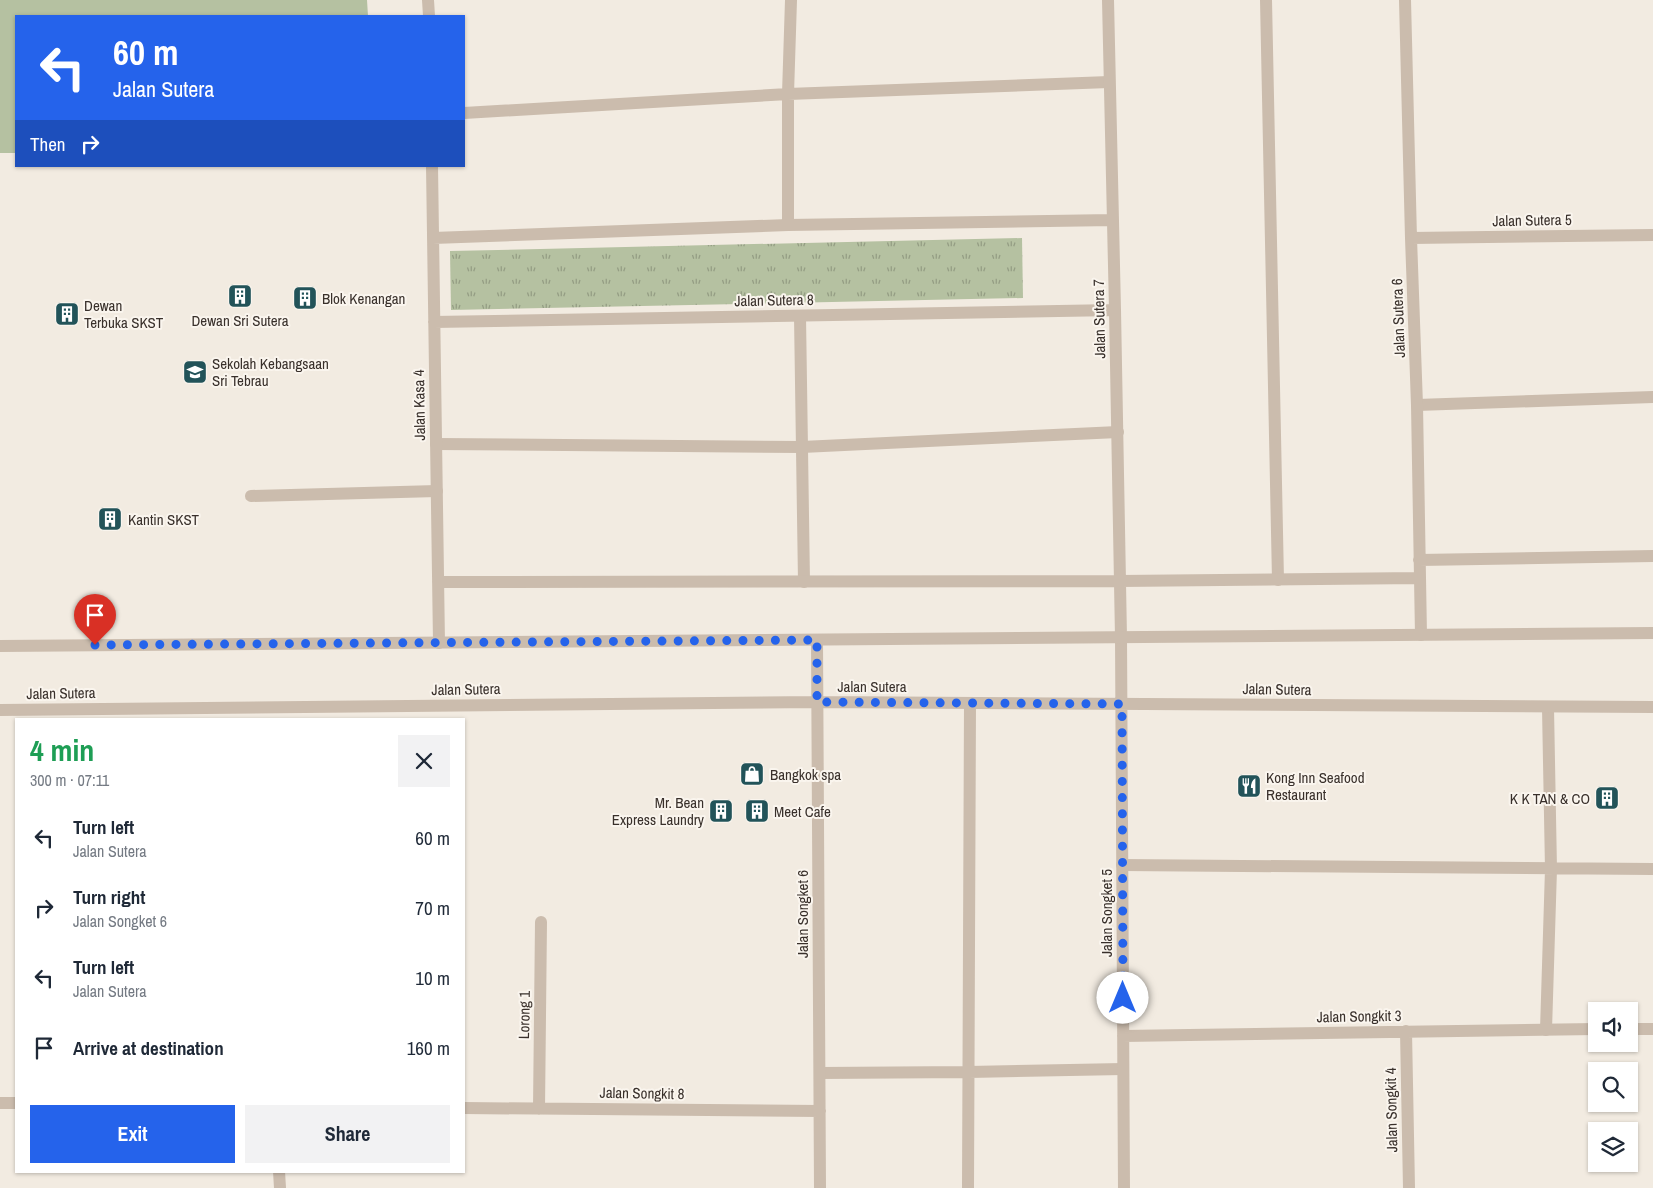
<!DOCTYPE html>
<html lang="en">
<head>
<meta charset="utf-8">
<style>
	body { margin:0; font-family:"Archivo Narrow",sans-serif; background:#f2f2f3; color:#1f2937; height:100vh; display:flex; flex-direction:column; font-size:19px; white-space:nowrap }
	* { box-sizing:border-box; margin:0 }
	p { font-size:16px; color:#747a83 }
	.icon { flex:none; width:28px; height:28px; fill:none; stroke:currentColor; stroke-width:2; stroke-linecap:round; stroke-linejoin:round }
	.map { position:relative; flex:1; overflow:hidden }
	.drawer { position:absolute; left:15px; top:718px; width:450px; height:455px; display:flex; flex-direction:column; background:#fff; border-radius:0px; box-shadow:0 1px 4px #0004 }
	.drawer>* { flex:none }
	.banner { position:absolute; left:15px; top:15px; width:450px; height:152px; border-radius:0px; box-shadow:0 1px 4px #0004; background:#2563eb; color:#fff; overflow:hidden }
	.fabs { position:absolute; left:1588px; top:1002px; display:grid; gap:10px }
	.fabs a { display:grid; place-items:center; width:50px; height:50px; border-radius:0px; background:#fff; box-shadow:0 1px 4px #0004; font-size:25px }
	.pin { position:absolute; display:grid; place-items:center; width:42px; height:42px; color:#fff; margin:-51px -21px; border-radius:50% 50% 50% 0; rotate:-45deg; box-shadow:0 0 5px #0007 }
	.pin .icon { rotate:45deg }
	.me { position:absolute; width:55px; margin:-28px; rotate:0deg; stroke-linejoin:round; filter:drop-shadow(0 0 4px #0008) }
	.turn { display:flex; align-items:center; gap:18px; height:105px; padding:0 15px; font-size:22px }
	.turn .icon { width:65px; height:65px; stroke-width:2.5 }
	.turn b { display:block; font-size:35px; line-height:42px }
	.then { display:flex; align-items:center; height:48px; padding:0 15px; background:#0003; gap:10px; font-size:19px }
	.round { display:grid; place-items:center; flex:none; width:52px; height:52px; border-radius:0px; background:#f2f2f3 }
	.summary { display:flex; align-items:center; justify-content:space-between; height:85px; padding:0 15px }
	h1 { font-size:30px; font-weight:700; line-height:38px; color:#1e9e55 }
	.button { display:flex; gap:10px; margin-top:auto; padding:10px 15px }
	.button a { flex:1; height:58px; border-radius:0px; background:#2563eb; color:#fff; font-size:20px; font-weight:700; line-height:58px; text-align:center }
	.button a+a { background:#f2f2f3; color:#1f2937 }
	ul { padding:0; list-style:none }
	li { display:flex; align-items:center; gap:15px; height:70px; padding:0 15px }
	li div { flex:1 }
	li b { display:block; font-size:19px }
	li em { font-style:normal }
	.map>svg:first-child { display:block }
</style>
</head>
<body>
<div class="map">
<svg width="1653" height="1188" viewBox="0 0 1653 1188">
	<defs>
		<pattern id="park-tufts" width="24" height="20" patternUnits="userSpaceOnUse" patternTransform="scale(1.25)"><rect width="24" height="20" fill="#b5c1a1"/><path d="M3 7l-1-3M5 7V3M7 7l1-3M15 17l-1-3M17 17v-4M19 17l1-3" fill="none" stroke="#949d83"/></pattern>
	</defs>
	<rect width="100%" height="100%" fill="#f2ebe1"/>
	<path fill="url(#park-tufts)" d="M 1022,238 L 1023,298 L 451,310 L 450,251 Z"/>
	<path fill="#b5c1a1" d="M 0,0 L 367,0 L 368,16 L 16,16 L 16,153 L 0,153 Z"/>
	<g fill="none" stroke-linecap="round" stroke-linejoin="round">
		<path stroke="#cbbcad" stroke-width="12" d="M 1266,0 L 1278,580
			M 464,113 L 788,94 L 1109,82
			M 788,225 L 788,94 L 791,0
			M 800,316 L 804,582
			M 1417,405 L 1653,397
			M 436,444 L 802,447 L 1118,432
			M 251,496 L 437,491
			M 1122,865 L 1653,869
			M 1546,1030 L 1551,869 L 1548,708
			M 820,1073 L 969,1072 L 1123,1069
			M 279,1171 L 280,1188
			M 968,1188 L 970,703"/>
		<path stroke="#cbbcad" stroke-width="12" d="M 428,0 L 429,16
			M 1108,0 L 1115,310 L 1121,637 L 1124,1188
			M 1405,0 L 1411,238 L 1417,405 L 1421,635
			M 432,166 L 439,643
			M 433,238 L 788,225 L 1113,220
			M 1411,238 L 1653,235
			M 434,322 L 1115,310
			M 1419,560 L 1653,556
			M 438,582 L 1120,581 L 1419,578
			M 817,640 L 820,1188
			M 0,710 L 817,702 L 1653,707
			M 1629,1029 L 1653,1029
			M 1406,1031 L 1409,1188
			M 1123,1036 L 1596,1029
			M 0,1103 L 16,1103
			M 464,1108 L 820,1111
			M 539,1109 L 541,922"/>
		<path stroke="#cbbcad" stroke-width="12" d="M 0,646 L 1653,633"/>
	</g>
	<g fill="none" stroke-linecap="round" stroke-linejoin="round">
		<path stroke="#2563eb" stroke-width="9" stroke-dasharray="0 16.2" d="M 95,645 L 817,640 L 817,702 L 1122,704 L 1123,998"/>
	</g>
	<defs>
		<symbol id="building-square" viewBox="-11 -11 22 22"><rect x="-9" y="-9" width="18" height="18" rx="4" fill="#225359" stroke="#faf5ee"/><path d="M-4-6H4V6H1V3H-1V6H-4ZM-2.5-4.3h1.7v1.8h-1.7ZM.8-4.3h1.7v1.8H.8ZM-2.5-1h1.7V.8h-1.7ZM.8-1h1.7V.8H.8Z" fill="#fff"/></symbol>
		<symbol id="school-square" viewBox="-11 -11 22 22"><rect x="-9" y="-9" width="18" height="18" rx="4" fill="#225359" stroke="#faf5ee"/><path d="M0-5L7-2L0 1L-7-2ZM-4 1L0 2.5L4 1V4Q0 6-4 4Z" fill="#fff"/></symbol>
		<symbol id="shop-square" viewBox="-11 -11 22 22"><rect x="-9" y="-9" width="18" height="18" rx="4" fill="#225359" stroke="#faf5ee"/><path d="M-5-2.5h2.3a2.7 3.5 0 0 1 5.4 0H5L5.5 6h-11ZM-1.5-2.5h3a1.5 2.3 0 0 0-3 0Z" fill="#fff"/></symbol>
		<symbol id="restaurant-square" viewBox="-11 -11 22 22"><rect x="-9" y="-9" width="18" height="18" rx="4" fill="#225359" stroke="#faf5ee"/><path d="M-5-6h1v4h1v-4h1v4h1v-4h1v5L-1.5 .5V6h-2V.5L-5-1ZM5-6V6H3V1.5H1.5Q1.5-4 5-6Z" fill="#fff"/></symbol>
	</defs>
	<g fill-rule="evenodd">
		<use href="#building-square" x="226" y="282" width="28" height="28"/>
		<use href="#building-square" x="291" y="284" width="28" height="28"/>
		<use href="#building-square" x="53" y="300" width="28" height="28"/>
		<use href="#school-square" x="181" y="358" width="28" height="28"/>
		<use href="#building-square" x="96" y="505" width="28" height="28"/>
		<use href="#shop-square" x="738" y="760" width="28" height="28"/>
		<use href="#restaurant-square" x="1235" y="772" width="28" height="28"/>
		<use href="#building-square" x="1593" y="784" width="28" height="28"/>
		<use href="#building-square" x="707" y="797" width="28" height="28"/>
		<use href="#building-square" x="743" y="797" width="28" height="28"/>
	</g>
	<g text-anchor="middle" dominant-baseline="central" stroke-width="4" stroke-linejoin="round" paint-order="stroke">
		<g font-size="15" fill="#39302b" stroke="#faf5ee">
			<text transform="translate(1532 220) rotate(-1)">Jalan Sutera 5</text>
			<text transform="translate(774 300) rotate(-1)">Jalan Sutera 8</text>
			<text transform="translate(1398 318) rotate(-92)">Jalan Sutera 6</text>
			<text transform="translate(1099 319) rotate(-91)">Jalan Sutera 7</text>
			<text transform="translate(419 405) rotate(-91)">Jalan Kasa 4</text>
			<text x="872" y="686">Jalan Sutera</text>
			<text transform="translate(466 689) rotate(-1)">Jalan Sutera</text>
			<text transform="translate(1277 689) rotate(1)">Jalan Sutera</text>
			<text transform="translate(61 693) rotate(-1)">Jalan Sutera</text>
			<text transform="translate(1106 913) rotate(-90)">Jalan Songket 5</text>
			<text transform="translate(802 914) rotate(-90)">Jalan Songket 6</text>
			<text transform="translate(524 1015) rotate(-89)">Lorong 1</text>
			<text transform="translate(1359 1016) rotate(-1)">Jalan Songkit 3</text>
			<text transform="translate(642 1093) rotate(1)">Jalan Songkit 8</text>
			<text transform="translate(1391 1110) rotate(-91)">Jalan Songkit 4</text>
		</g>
		<g font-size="15" fill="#39302b" stroke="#faf5ee" text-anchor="start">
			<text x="322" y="298">Blok Kenangan</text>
			<text x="84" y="305">Dewan<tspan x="84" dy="17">Terbuka SKST</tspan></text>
			<text x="240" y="320" text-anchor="middle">Dewan Sri Sutera</text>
			<text x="212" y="363">Sekolah Kebangsaan<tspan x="212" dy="17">Sri Tebrau</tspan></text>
			<text x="128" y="519">Kantin SKST</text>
			<text x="770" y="774">Bangkok spa</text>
			<text x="1266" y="777">Kong Inn Seafood<tspan x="1266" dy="17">Restaurant</tspan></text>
			<text x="1590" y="798" text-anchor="end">K K TAN &amp; CO</text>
			<text x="704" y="802" text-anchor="end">Mr. Bean<tspan x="704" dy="17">Express Laundry</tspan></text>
			<text x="774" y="811">Meet Cafe</text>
		</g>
	</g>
</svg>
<div class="fabs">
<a><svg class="icon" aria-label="sound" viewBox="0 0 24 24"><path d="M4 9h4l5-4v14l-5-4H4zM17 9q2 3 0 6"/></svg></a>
<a><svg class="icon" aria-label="search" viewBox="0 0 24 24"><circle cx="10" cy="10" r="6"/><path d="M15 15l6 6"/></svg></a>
<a><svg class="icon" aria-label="layers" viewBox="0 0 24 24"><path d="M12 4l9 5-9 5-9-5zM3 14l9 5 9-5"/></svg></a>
</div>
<div class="pin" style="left:95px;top:645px;background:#d93025"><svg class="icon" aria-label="arrive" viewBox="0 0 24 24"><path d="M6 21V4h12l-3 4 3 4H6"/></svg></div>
<svg class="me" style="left:1123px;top:998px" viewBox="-20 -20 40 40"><circle r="19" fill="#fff"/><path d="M0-13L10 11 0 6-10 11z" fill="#2563eb"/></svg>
<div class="banner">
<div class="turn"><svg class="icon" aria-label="left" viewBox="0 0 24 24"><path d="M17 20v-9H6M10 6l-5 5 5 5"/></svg><div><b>60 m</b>Jalan Sutera</div></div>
<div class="then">Then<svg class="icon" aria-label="right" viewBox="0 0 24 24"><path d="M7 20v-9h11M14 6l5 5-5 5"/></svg></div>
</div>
<section class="drawer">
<div class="summary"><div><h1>4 min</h1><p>300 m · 07:11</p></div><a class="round"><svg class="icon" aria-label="close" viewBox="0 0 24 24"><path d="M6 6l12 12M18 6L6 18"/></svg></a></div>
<ul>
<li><svg class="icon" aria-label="left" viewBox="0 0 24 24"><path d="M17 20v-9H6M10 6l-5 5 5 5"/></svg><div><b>Turn left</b><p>Jalan Sutera</p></div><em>60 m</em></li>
<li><svg class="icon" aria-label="right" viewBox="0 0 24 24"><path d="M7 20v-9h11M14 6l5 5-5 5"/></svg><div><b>Turn right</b><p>Jalan Songket 6</p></div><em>70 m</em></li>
<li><svg class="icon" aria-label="left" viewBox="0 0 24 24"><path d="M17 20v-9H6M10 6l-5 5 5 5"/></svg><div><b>Turn left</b><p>Jalan Sutera</p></div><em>10 m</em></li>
<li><svg class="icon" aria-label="arrive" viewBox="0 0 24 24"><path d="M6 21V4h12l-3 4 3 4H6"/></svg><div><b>Arrive at destination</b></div><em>160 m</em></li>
</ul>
<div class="button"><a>Exit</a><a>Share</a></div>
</section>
</div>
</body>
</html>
